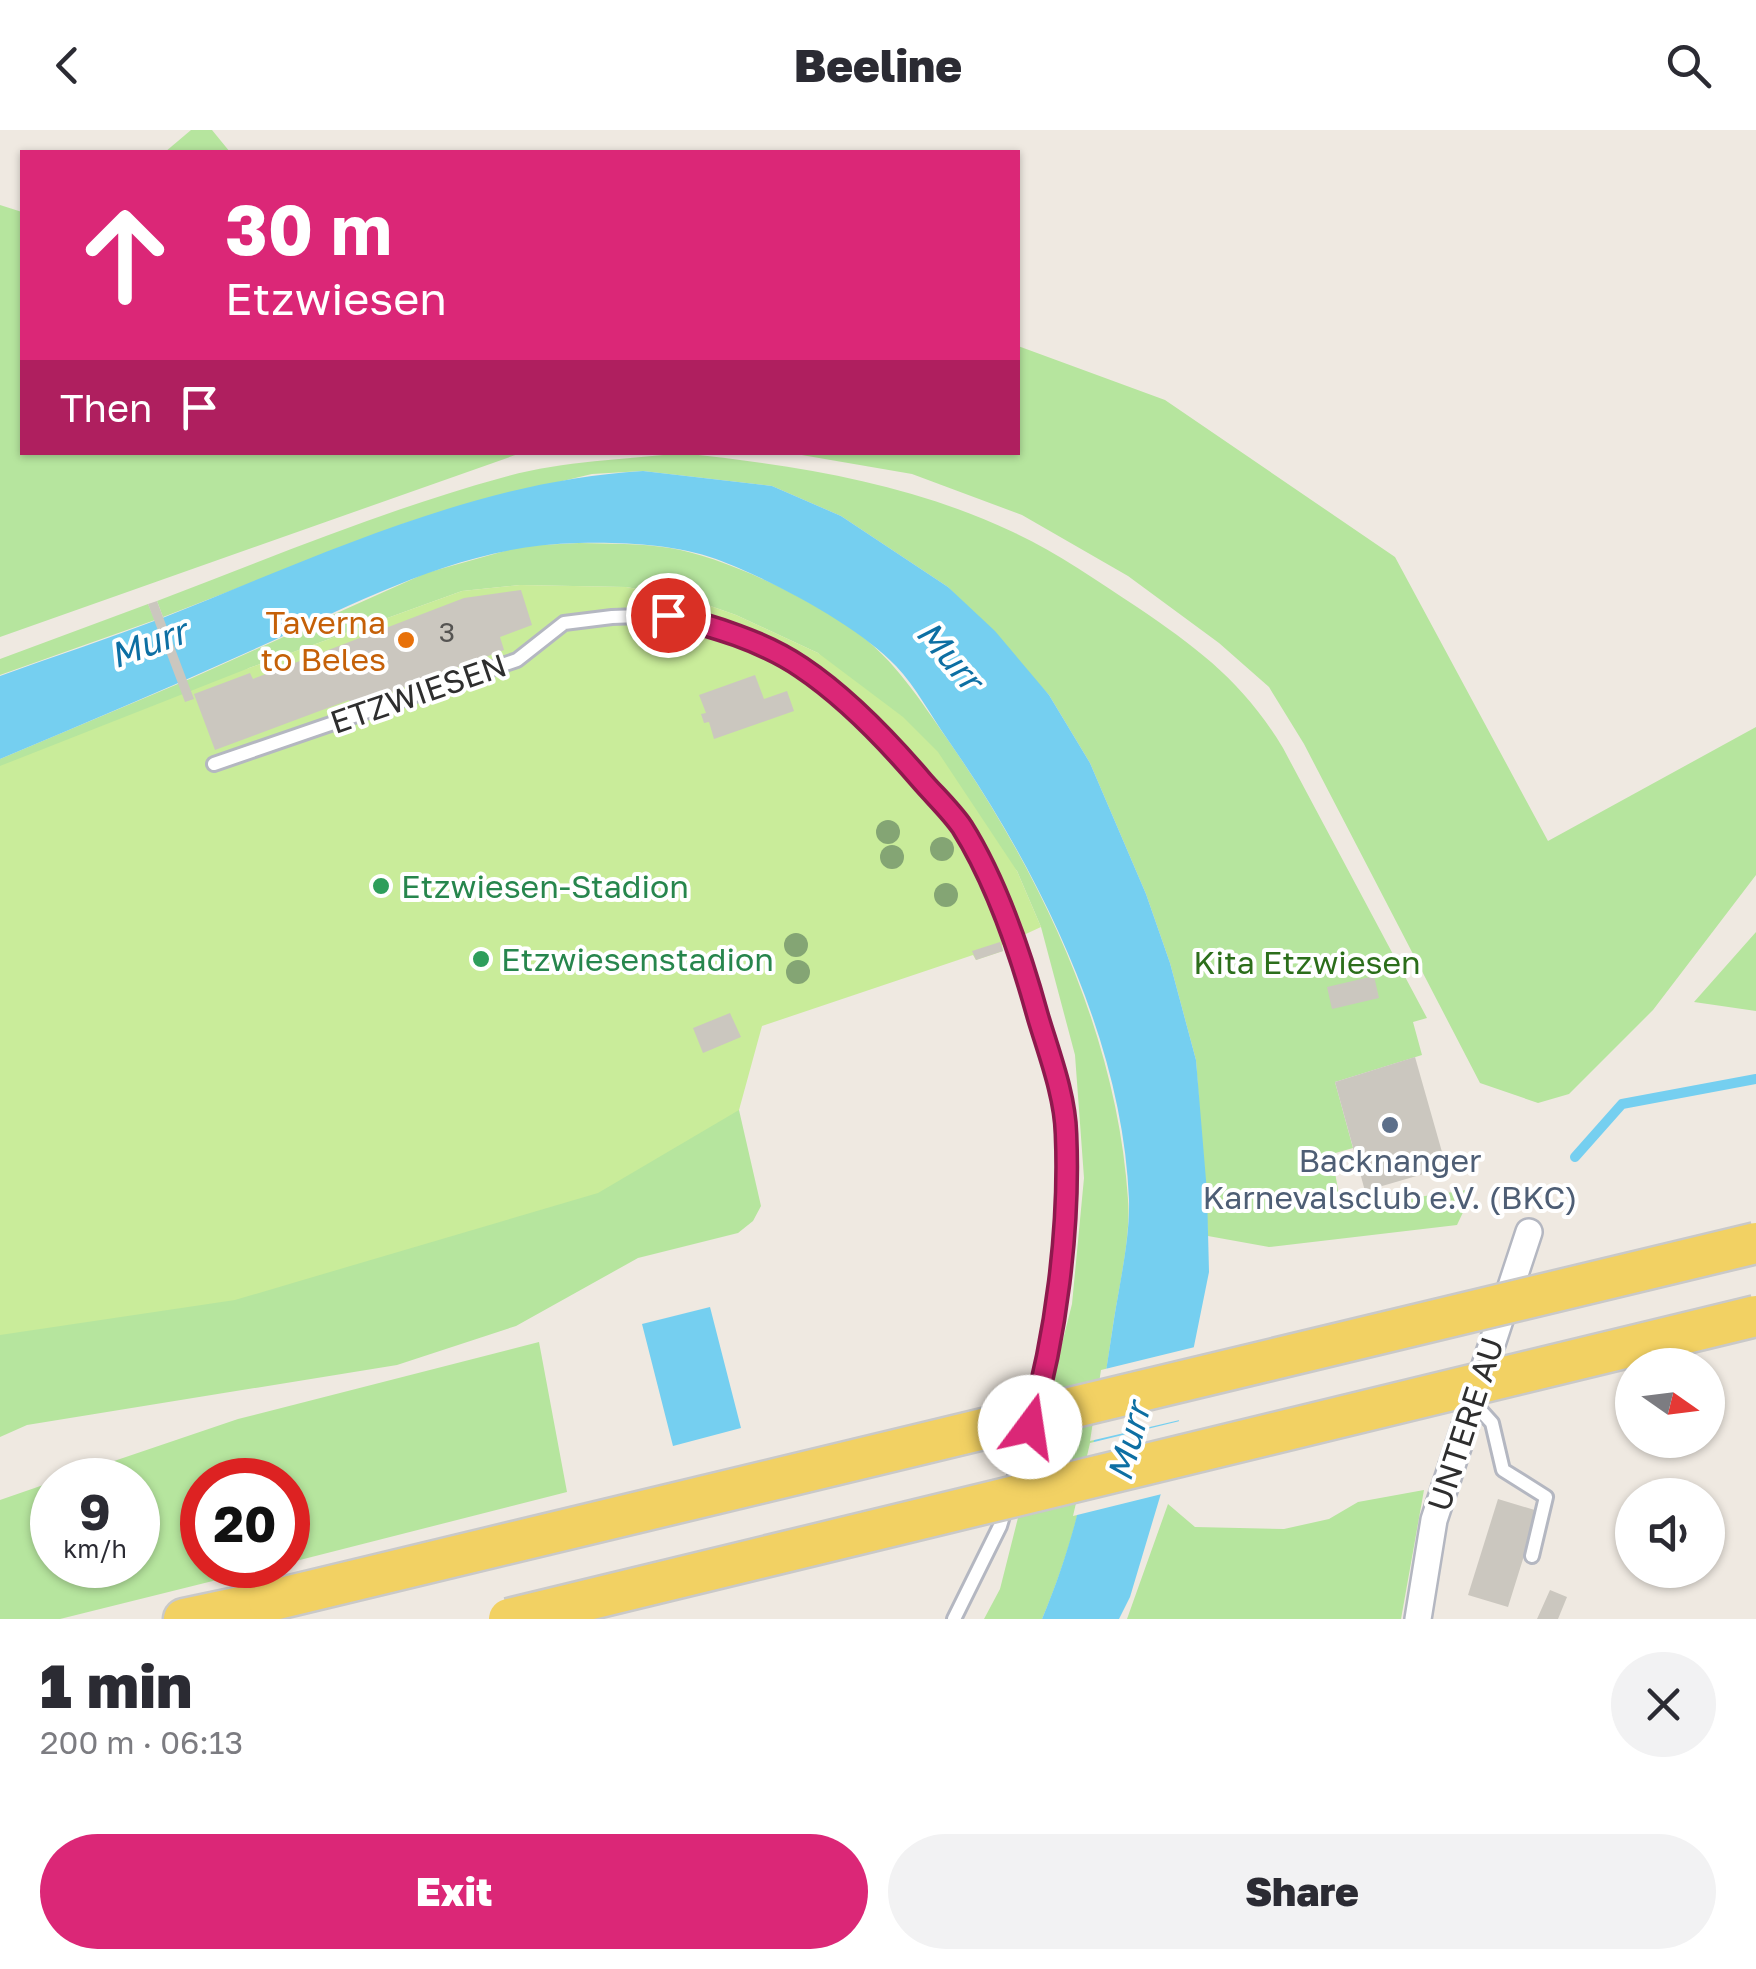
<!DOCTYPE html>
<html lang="en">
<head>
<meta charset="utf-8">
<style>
	body { margin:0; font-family:"Golos Text",sans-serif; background:#f2f2f3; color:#2b2b33; height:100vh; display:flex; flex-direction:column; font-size:38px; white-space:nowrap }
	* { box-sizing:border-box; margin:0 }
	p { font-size:32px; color:#7c7c81 }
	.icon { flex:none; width:55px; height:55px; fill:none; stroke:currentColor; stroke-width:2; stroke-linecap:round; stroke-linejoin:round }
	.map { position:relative; height:1489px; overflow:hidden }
	.sheet { display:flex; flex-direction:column; background:#fff; flex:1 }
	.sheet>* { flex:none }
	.guide { position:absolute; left:20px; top:20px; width:1000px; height:305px; border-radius:0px; box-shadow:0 2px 8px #0004; background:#db2777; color:#fff; overflow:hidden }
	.needle { width:65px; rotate:104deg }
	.controls { position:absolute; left:1615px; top:1218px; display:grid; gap:20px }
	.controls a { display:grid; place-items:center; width:110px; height:110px; border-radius:50%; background:#fff; box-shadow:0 2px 8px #0004; font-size:50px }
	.speed { position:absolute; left:30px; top:1328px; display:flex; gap:20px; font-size:50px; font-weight:700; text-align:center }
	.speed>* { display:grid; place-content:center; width:130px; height:130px; border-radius:50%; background:#fff; box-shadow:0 2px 8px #0004; line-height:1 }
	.speed small { font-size:25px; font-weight:400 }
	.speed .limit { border:15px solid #d22; background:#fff; color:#111 }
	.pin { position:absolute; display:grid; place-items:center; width:85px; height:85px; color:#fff; margin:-42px; border:5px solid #fff; border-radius:50%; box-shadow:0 2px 10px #0007 }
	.me { position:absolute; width:110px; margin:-55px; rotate:14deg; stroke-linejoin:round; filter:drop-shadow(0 0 8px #0008) }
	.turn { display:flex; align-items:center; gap:35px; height:210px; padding:0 40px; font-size:45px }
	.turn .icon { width:130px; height:130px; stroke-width:2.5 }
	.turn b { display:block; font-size:70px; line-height:85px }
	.then { display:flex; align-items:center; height:95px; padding:0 40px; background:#0003; gap:20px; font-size:38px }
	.round { display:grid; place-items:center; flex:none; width:105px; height:105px; border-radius:52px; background:#f2f2f3 }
	.overview { display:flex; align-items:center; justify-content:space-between; height:170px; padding:0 40px }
	h1 { font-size:60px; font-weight:800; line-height:75px }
	.button { display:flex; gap:20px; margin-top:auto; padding:20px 40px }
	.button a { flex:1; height:115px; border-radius:60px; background:#db2777; color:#fff; font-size:40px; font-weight:800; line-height:115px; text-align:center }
	.button a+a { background:#f2f2f3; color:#2b2b33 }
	header { display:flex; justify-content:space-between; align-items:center; height:130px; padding:0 40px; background:#fff; font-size:45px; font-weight:800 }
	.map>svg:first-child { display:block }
</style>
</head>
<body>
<header><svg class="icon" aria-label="back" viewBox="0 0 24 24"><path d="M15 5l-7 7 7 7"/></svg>Beeline<svg class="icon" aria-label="search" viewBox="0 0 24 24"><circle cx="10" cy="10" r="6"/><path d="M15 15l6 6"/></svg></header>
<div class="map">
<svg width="1756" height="1489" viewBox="0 0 1756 1489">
	<rect width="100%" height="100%" fill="#efe9e1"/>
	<path fill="#b6e59e" d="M 191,0 L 212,0 L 230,22 L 165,22 Z
		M 0,75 L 22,82 L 22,322 L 521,323 L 0,507 Z
		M 1018,216 L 1165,270 L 1395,427 L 1548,711 L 1756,597 L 1756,745 L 1653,880 L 1569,964 L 1538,973 L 1480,953 L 1304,614 L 1269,557 L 1219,513 L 1128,446 L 1022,385 L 912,344 L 790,323 L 1018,322 Z
		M 682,323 C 797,336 907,352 1013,402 C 1056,422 1098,451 1137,477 C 1199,519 1244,553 1283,618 L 1427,888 L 1413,892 L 1422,925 L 1335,952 L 1353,1018 L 1332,1024 L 1341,1078 L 1474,1059 L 1457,1095 L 1269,1117 L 1208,1106 L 1196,930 L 1170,833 L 1146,764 L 1090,633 L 1049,565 L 948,457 L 841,386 L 772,356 L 643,341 L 592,344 L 470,373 L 403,394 L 163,487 L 157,471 C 270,428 384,380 501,348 C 559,331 622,330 682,323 Z
		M 579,413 C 609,414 640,413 670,418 C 725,427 809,468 855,501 C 895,530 920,570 948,610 C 1041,744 1117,904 1128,1069 C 1131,1105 1120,1152 1114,1189 C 1098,1296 1085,1388 1042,1489 L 984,1489 L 1000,1459 L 1072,1174 L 1084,1048 L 1075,925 L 1041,797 L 1017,741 L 818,523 L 736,485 L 685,467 L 626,457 L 520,455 L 462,461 L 249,538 L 0,678 L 0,629 L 192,548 L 426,443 L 522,416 Z
		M 148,474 L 155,490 L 0,545 L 0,529 Z
		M 1756,802 L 1756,881 L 1694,872 Z
		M 741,907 L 739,980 L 761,1076 L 753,1091 L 738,1103 L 638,1128 L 516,1196 L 397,1235 L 27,1295 L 0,1307 L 0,1072 Z
		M 539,1212 L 567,1362 L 288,1433 L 288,1350 L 202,1350 L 202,1435 L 277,1435 L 60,1489 L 0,1489 L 0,1370 L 52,1352 L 52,1435 L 138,1435 L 138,1350 L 58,1350 L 238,1289 Z
		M 1424,1360 L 1401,1489 L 1127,1489 L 1168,1374 L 1195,1397 L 1284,1399 L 1329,1389 L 1358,1372 Z"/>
	<path fill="#c9ec9a" d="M 520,455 L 626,457 L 685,467 L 736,485 L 818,523 L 903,587 L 938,622 L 1017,741 L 1041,797 L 1002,815 L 1003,821 L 976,830 L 973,825 L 762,896 L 739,980 L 598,1063 L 235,1170 L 0,1205 L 0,636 L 249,538 L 462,461 Z"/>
	<path fill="#75cff0" d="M 643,341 L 772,356 L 841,386 L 948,457 L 995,501 L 1049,565 L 1090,633 L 1146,764 L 1170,833 L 1196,930 L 1207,1062 L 1209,1142 L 1171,1330 L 1130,1467 L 1119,1489 L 1042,1489 C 1084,1389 1098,1295 1114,1189 C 1120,1151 1130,1108 1129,1070 C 1123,909 1038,739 948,610 C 931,586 916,557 896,536 C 859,496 768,448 716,429 C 674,414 623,412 578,413 C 459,415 354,475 248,522 C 166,559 83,594 0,629 L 0,546 C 55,526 110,508 165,487 C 319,426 475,351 643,341 Z
		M 710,1177 L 741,1298 L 673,1316 L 642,1194 Z"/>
	<path fill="#efe9e1" d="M 1199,1216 L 1184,1289 L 1090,1311 L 1101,1240 Z
		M 1184,1290 L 1166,1363 L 1073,1386 L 1090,1313 Z"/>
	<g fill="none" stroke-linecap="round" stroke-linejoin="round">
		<path stroke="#75cff0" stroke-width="10" d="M 1575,1027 L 1622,974 L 1756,949"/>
	</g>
	<path fill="#cbc7bf" d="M 521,460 L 532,495 L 500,507 L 504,520 L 352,577 L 349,570 L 215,620 L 194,564 L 250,543 L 253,549 L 464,468 Z
		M 157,471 L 194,569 L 185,572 L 148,474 Z
		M 755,545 L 764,569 L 787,561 L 794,581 L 714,609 L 709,592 L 704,593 L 701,584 L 706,583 L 699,565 Z
		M 1000,812 L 1003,821 L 976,830 L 972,821 Z
		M 1374,846 L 1379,868 L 1332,879 L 1327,857 Z
		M 730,883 L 741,907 L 703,923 L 693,898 Z
		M 1415,927 L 1442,1022 L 1433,1025 L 1437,1040 L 1365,1061 L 1335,952 Z
		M 1498,1369 L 1538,1381 L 1508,1477 L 1468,1465 Z
		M 1550,1460 L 1567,1467 L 1558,1489 L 1537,1489 Z"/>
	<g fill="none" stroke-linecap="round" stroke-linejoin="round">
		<defs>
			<path id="service" d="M 214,634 L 517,530 L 564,493 L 612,487 L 667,485 L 715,497 L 798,535 L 828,557 L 902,627 L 961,696 L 1007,789 L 1031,860 L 1058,957 L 1066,1002 L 1062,1126 L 1036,1277
				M 1473,1272 L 1492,1293 L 1503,1340 L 1546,1367 L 1532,1426
				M 954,1489 L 1000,1396 L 1030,1296"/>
			<path id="minor" d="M 1418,1489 L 1434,1390 L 1529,1102"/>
			<path id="primary" d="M 184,1489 L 269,1471"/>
		</defs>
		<use href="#service" stroke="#b4b7c1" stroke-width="18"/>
		<use href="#minor" stroke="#b4b7c1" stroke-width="30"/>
		<use href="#primary" stroke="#c9c9c9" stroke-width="45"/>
		<use href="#service" stroke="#fff" stroke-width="12"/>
		<use href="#minor" stroke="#fff" stroke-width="25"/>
		<use href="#primary" stroke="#f2d163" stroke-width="40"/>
		<defs>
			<path id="primary-bridge" d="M 269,1471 L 1756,1113
				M 509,1489 L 1756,1186"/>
		</defs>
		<use href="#primary-bridge" stroke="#c9c9c9" stroke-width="45" stroke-linecap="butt"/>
		<use href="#primary-bridge" stroke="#f2d163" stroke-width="40"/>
	</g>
	<g fill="#84a574">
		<circle cx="888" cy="702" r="12"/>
		<circle cx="942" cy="719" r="12"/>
		<circle cx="892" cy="727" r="12"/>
		<circle cx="946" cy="765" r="12"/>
		<circle cx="796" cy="815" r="12"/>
		<circle cx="798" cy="842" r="12"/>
	</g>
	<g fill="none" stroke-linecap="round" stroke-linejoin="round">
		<defs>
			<path id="route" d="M 668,485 C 712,496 763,511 801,537 C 846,567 887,610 922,651 C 935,666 951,681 962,697 C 996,751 1021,825 1038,887 C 1049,924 1065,965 1066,1004 C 1070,1098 1056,1207 1030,1297"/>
		</defs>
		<use href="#route" stroke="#8e194d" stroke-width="25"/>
		<use href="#route" stroke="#db2777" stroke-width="18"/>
	</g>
	<circle fill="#e8710a" stroke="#fff" stroke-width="4" cx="406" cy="510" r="10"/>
	<g fill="#2e9e5b" stroke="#fff" stroke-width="4">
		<circle cx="381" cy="756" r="10"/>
		<circle cx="481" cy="829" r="10"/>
	</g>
	<circle fill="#5c6f8a" stroke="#fff" stroke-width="4" cx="1390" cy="995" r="10"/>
	<g text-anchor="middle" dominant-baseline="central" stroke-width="8" stroke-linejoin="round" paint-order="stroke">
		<g font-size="28" fill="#555452">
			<text x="447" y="501">3</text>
		</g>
		<g font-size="32" fill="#c56008" stroke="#fff" text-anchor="end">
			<text x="386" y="492">Taverna<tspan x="386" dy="37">to Beles</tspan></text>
		</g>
		<g font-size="32" fill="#2e2e2e" stroke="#fff">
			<text transform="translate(418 563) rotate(-19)">ETZWIESEN</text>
			<text transform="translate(1465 1294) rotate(-72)">UNTERE AU</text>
		</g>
		<g font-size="32" fill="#27864d" stroke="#fff" text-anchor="start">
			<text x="401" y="756">Etzwiesen-Stadion</text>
			<text x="501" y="829">Etzwiesenstadion</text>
		</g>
		<g font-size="32" fill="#2c6e1b" stroke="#fff">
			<text x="1307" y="832">Kita Etzwiesen</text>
		</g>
		<g font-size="32" fill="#4e5e75" stroke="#fff">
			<text x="1390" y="1030">Backnanger<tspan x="1390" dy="37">Karnevalsclub e.V. (BKC)</tspan></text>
		</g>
		<g font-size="35" font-style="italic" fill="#0d6fa3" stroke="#fff">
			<text transform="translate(148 513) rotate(-20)">Murr</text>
			<text transform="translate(950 525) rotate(49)">Murr</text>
			<text transform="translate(1128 1312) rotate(-75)">Murr</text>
		</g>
	</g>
</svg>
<div class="controls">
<a><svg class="needle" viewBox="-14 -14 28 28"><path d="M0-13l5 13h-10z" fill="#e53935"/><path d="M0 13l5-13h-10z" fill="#7c7c81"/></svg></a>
<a><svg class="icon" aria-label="sound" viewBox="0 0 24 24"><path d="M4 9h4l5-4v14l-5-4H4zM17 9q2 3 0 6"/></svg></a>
</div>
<div class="speed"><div>9<small>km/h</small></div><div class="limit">20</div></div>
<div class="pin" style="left:668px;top:485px;background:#d93025"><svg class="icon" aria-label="arrive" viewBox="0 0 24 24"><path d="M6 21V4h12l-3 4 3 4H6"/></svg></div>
<svg class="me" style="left:1030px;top:1297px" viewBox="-20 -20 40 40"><circle r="19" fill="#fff"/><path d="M0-13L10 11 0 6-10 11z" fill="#db2777"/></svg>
<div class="guide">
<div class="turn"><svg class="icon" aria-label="ahead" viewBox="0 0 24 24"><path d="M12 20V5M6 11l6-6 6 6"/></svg><div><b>30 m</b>Etzwiesen</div></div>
<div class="then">Then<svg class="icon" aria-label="arrive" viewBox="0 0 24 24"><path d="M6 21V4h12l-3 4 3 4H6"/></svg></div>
</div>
</div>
<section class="sheet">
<div class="overview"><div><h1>1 min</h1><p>200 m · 06:13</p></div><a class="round"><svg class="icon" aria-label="close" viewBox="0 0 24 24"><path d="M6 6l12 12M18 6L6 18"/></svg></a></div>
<div class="button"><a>Exit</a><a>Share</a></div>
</section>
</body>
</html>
